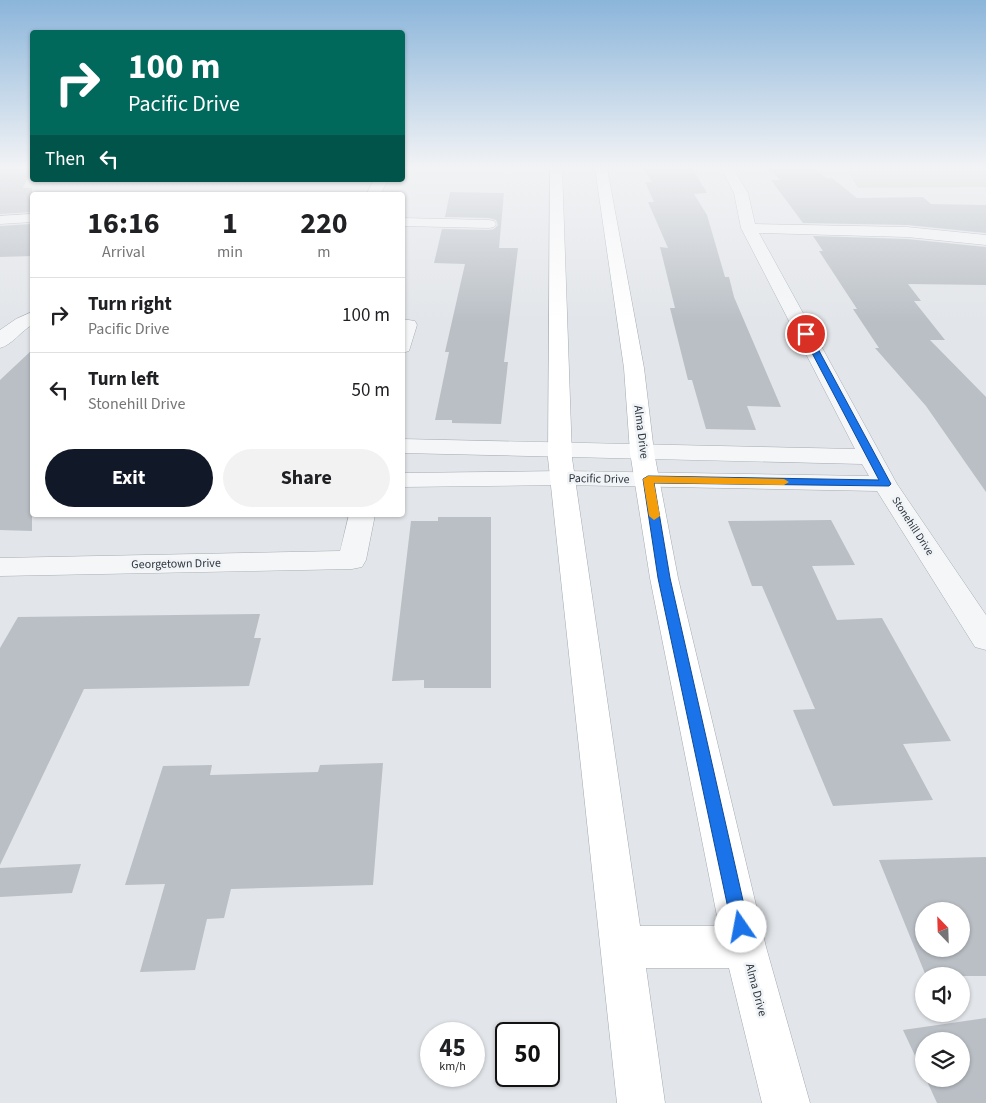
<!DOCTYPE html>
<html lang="en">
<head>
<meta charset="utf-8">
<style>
	body { margin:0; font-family:"Source Sans 3",sans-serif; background:#f2f2f2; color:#202124; height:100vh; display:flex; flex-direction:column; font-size:19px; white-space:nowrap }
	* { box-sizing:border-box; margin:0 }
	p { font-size:16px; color:#757577 }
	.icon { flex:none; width:28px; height:28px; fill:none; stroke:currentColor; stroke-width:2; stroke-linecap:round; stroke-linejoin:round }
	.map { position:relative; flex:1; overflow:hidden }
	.sheet { position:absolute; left:30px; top:192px; width:375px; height:325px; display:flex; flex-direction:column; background:#fff; border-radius:5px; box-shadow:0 1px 4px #0004 }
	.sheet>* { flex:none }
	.top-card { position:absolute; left:30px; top:30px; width:375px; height:152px; border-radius:5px; box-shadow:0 1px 4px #0004; background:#00695c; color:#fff; overflow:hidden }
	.needle { width:32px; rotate:337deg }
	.buttons { position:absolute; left:915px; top:902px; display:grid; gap:10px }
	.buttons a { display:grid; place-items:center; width:55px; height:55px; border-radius:50%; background:#fff; box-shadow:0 1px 4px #0004; font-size:25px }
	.speed { position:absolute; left:420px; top:1022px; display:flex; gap:10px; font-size:25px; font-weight:700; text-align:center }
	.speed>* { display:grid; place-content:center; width:65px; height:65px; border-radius:50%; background:#fff; box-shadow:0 1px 4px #0004; line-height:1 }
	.speed small { font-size:12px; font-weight:400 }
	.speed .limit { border:2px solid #111; border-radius:8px; background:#fff; color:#111 }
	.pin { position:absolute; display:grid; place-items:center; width:42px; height:42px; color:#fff; margin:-21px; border:2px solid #fff; border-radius:50%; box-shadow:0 1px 5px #0007 }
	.me { position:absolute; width:55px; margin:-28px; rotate:348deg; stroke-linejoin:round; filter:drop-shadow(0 0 4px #0008) }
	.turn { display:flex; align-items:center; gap:18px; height:105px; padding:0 15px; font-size:22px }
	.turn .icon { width:65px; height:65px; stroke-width:2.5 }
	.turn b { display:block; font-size:35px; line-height:42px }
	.then { display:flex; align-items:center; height:48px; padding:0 15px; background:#0003; gap:10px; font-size:19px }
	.eta { display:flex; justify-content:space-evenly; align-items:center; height:85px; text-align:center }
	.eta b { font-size:30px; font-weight:700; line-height:35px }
	.cta { display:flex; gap:10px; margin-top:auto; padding:10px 15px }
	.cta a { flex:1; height:58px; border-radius:30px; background:#111827; color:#fff; font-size:20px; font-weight:700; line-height:58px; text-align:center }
	.cta a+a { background:#f2f2f2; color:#202124 }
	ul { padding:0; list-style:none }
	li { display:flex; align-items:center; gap:15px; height:75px; padding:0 15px; border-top:1px solid #e0e0e0 }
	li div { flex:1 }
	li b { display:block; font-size:19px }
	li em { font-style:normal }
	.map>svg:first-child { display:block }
</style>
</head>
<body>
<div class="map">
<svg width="986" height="1103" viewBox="0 0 986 1103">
	<rect width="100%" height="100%" fill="#e2e5e9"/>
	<path fill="#c9d2c4" d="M 846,168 L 986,168 L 986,187 L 858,188 Z"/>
	<path fill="#b9bfc5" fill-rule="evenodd" d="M 0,168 L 32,168 L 23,188 L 32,188 L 32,212 L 0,214 Z
		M 643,168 L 692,168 L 707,193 L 694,194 L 707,215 L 725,277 L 729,277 L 734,297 L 781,407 L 747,406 L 756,430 L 706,429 L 692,380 L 688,380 L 670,308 L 675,308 L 660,247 L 668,248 L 648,202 L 654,202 L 645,182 L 652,182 Z
		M 768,168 L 814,168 L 826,178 L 832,178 L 857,198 L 923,197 L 931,204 L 986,205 L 986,233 L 907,225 L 803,223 L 771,180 L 780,180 Z
		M 450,192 L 504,193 L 499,248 L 518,248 L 504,362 L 508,362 L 501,424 L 452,423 L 452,420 L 435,420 L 449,352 L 445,352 L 465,264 L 434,263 L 442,229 L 489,230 L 494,229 L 498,225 L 496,220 L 489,218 L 445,217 Z
		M 32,224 L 32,256 L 0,257 L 0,226 Z
		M 813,236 L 907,239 L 986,247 L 986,285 L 908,284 L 921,301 L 914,301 L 945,340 L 930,340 L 986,397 L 986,492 L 926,406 L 875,348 L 879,348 L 853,309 L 857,309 L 819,251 L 823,251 Z
		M 32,350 L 32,531 L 0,530 L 0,380 Z
		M 438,517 L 491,517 L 491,688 L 424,688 L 424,680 L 392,681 L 411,521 L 438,521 Z
		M 831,520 L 855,565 L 812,566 L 837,620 L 882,618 L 951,741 L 903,744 L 933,800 L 833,806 L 793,710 L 815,709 L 762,586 L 752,586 L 728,521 Z
		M 260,614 L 254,638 L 261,638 L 249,686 L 84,689 L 0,865 L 0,648 L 18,617 Z
		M 383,763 L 373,885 L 231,889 L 224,918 L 207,919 L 195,970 L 140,972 L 165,884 L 125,885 L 163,766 L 212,765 L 210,775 L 318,772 L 320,765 Z
		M 986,857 L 986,976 L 926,976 L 879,860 ZM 924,911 L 961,911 L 961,949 L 924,949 Z
		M 81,864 L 72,893 L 0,897 L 0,868 Z
		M 986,1018 L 986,1103 L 937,1103 L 926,1079 L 961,1079 L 961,1041 L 924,1041 L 924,1075 L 903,1030 Z"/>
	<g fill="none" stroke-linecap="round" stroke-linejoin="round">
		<defs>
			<path id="minor" d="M 721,168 L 733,168 L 748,193 L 755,224 L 907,227 L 986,235 L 986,245 L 907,237 L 759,233 L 897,484 L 986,615 L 986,650 L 975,647 L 877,491 L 563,485 L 402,487 L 402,473 L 563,471 L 869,476 L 862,464 L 402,453 L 402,439 L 855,449 L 741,228 L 734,193 Z
				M 374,180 L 388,180 L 380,195 L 366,195 Z
				M 32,214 L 32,222 L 0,224 L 0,216 Z
				M 402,218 L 489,220 L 494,221 L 496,224 L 494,227 L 489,228 L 402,226 Z
				M 32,312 L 32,325 C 21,331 12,345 0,348 L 0,330 L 16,319 Z
				M 402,319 L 415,321 L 417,325 L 409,351 L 402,353 Z
				M 349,515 L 375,515 L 366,560 L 362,567 L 352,569 L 0,576 L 0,558 L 340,551 Z"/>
			<path id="major" d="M 550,168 L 562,168 L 572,458 L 640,926 L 719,926 L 650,578 L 630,452 L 624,368 L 595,168 L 607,168 L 644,368 L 654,452 L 678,578 L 766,947 L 810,1103 L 762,1103 L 729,968 L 646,968 L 665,1103 L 617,1103 L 548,458 Z"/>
		</defs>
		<use href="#minor" stroke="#a8acb3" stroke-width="1"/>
		<use href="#major" stroke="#a2abb3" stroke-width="1"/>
		<use href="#minor" fill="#f4f6f7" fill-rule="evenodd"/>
		<use href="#major" fill="#fff" fill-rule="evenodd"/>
	</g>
	<linearGradient id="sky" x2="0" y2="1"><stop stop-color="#8bb5da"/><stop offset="0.52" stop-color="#f2f3f5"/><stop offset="1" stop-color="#f2f3f5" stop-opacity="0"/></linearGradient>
	<rect width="986" height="322" fill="url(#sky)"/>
	<path fill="#1a73e8" stroke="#114b97" d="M 806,331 L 810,334 L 891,484 L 889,486 L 654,483 L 670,578 L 749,927 L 747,933 L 741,936 L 735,933 L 732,927 L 658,578 L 643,479 L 648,476 L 879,480 L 802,334 Z"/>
	<path fill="#f59e0b" d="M 648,476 L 784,479 L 789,482 L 784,485 L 654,483 L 660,516 L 654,520 L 649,516 L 643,479 Z"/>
	<g text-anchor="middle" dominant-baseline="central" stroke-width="5" stroke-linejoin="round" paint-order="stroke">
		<g font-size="11" fill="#2c343f" stroke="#f1f4f6">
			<text transform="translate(913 526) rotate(57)">Stonehill Drive</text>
		</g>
		<g font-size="12" fill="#2c343f" stroke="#f1f4f6">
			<text transform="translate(641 432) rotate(83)">Alma Drive</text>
			<text transform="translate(599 479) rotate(1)">Pacific Drive</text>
			<text transform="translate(176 564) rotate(-1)">Georgetown Drive</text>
			<text transform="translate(756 990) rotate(75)">Alma Drive</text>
		</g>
	</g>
</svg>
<div class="buttons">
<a><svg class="needle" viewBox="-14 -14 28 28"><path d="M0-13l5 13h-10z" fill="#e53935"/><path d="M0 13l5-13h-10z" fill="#757577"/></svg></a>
<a><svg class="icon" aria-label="sound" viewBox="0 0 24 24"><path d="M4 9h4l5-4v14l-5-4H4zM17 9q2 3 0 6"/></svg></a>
<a><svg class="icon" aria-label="layers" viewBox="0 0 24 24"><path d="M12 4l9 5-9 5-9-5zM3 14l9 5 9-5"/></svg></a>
</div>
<div class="speed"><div>45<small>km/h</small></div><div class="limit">50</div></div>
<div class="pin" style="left:806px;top:334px;background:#d93025"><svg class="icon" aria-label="arrive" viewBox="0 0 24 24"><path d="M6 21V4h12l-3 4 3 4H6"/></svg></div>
<svg class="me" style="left:741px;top:927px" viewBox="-20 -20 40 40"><circle r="19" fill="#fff"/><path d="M0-13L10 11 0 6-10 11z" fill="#1a73e8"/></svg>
<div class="top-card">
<div class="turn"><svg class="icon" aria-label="right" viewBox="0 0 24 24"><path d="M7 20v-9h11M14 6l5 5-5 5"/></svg><div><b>100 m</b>Pacific Drive</div></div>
<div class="then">Then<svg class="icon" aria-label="left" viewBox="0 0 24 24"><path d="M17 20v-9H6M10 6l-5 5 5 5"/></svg></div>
</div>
<section class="sheet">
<div class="eta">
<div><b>16:16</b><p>Arrival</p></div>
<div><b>1</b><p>min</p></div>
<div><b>220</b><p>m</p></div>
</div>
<ul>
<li><svg class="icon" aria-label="right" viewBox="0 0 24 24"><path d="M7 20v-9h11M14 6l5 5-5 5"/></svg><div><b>Turn right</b><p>Pacific Drive</p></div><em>100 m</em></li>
<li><svg class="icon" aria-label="left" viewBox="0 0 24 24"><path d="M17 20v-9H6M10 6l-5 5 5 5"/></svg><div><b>Turn left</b><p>Stonehill Drive</p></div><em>50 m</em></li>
</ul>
<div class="cta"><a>Exit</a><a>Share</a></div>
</section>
</div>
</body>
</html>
